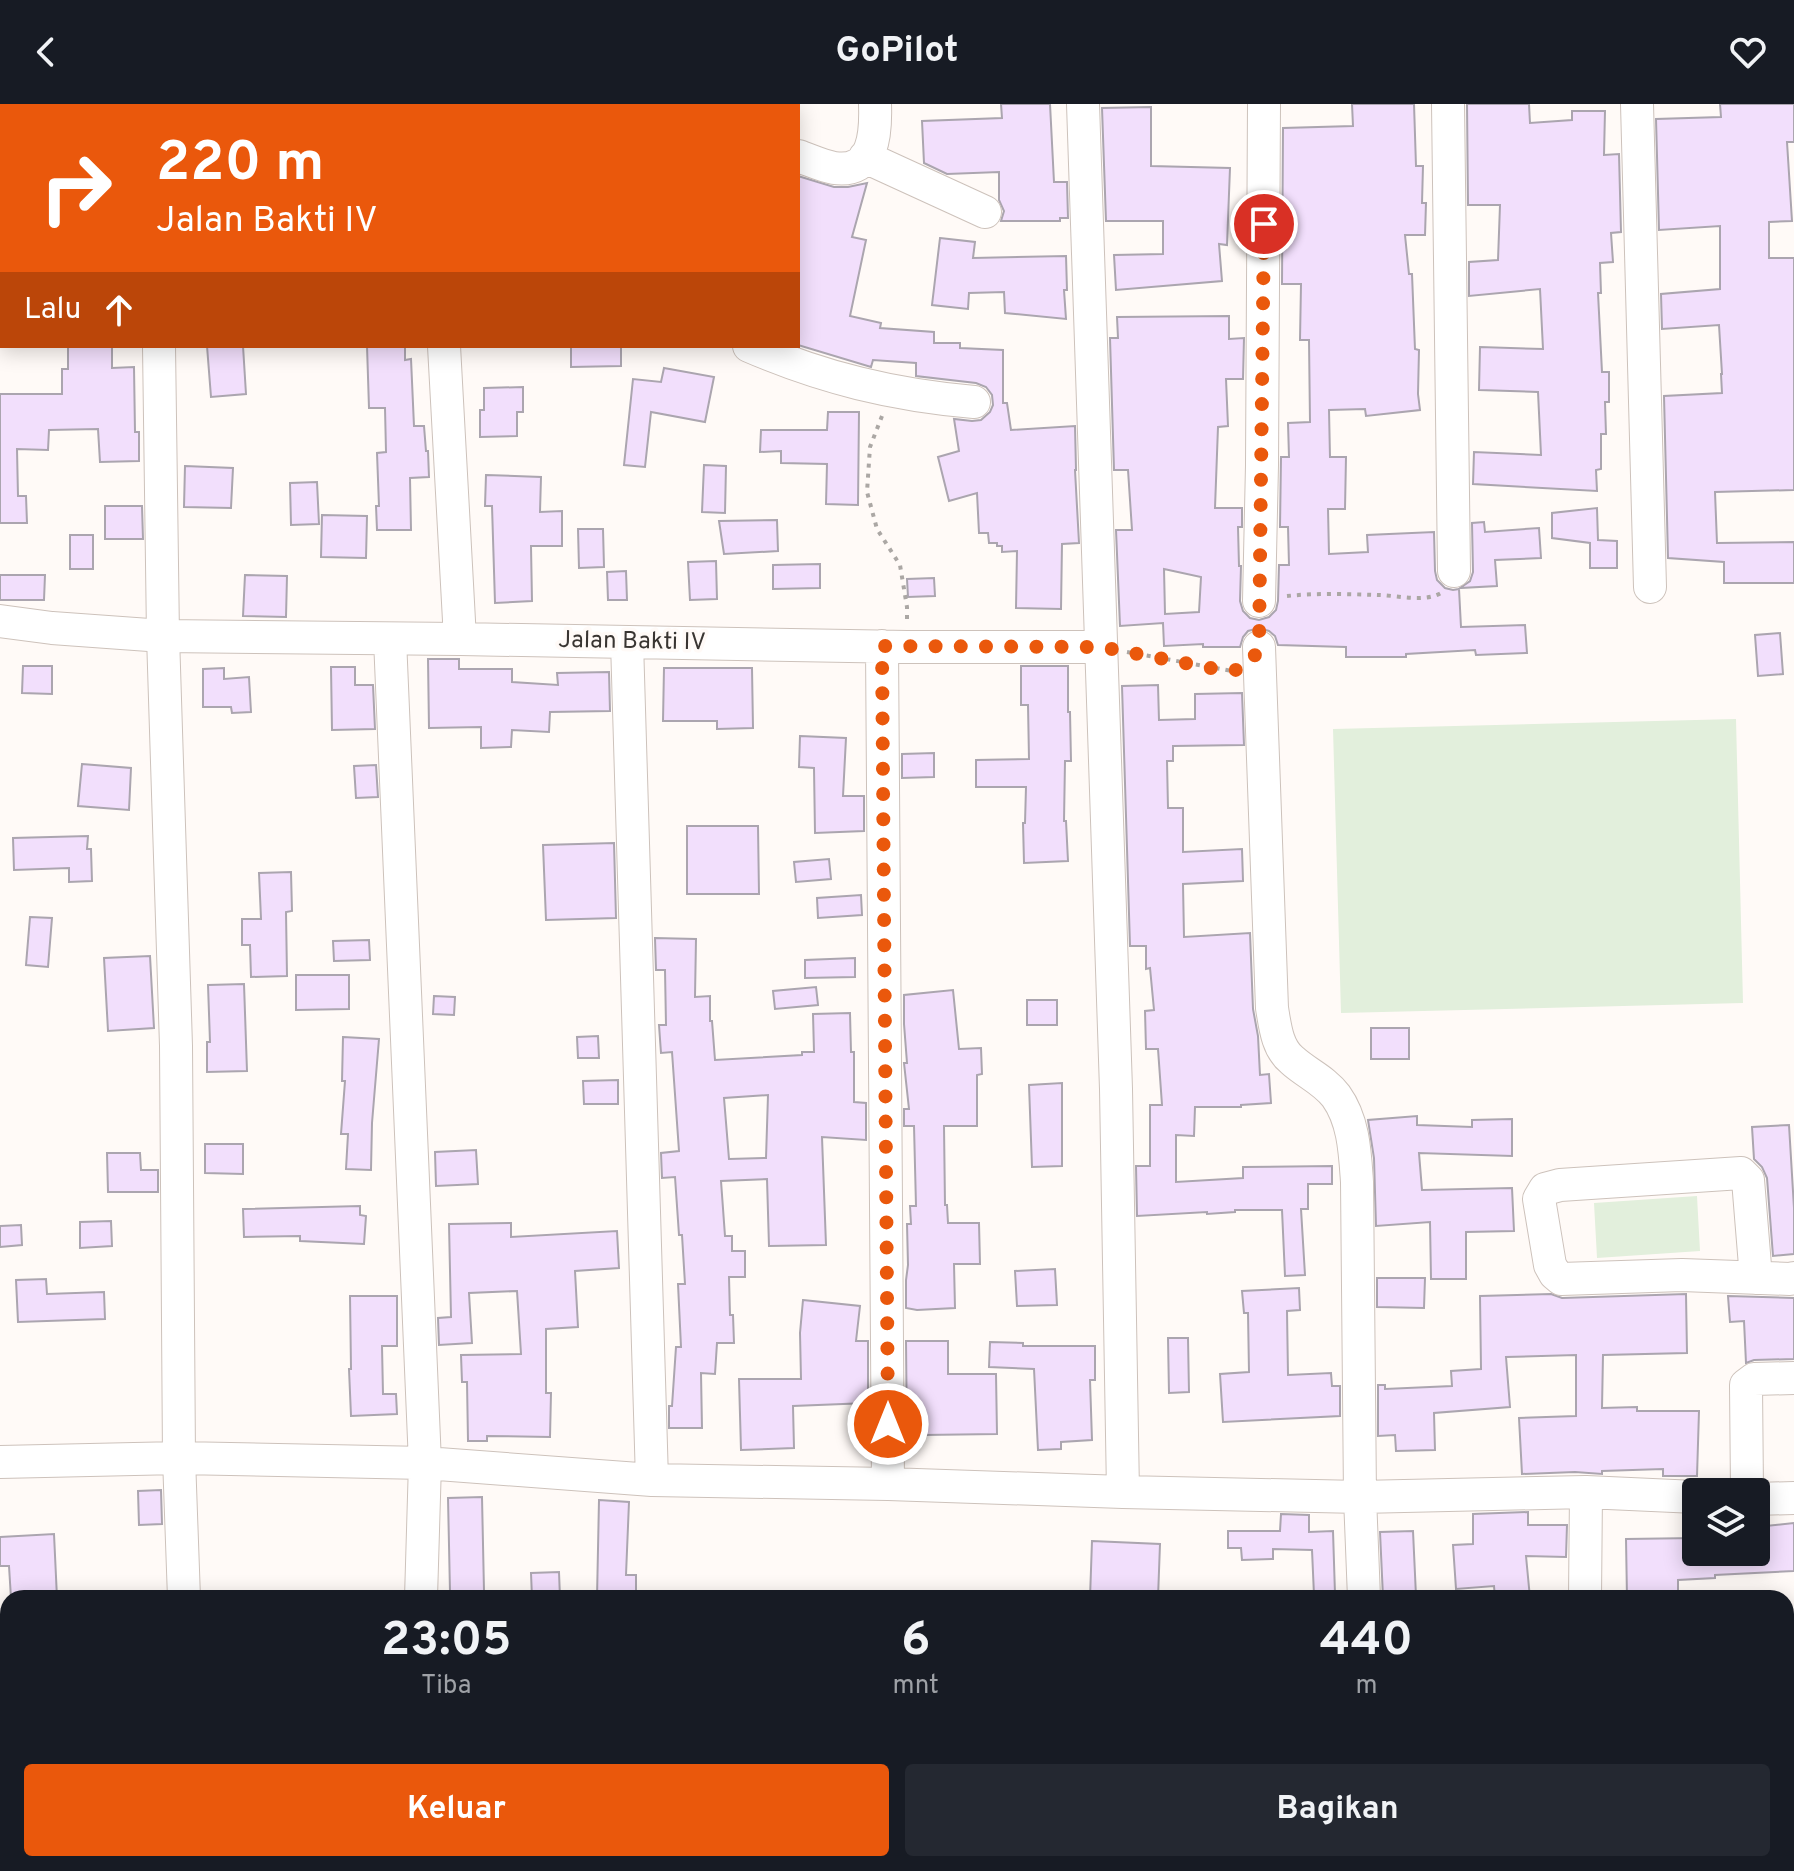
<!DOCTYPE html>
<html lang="id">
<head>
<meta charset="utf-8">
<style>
	body { margin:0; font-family:Overpass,sans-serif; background:#242831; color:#f1f3f6; height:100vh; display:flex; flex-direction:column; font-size:30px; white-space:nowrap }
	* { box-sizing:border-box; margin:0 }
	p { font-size:26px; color:#9ea1a6 }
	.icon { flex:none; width:44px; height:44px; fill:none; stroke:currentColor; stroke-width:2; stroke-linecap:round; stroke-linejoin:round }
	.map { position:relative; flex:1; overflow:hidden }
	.details { position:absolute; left:0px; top:1486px; width:1794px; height:282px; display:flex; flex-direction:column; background:#171b24; border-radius:24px 24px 0 0; box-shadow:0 4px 20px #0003 }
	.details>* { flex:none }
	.guide { position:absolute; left:0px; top:0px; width:800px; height:244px; box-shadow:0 4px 20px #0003; background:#ea580c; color:#fff; overflow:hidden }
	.tools { position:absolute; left:1682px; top:1374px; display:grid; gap:16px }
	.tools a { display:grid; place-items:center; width:88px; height:88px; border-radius:8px; background:#171b24; box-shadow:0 4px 20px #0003; font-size:40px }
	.pin { position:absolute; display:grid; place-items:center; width:68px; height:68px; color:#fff; margin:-34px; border:4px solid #fff; border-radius:50%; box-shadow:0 2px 8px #0007 }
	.me { position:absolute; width:88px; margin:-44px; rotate:0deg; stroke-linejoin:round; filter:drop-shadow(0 0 6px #0008) }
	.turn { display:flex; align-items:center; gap:28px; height:168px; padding:0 24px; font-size:36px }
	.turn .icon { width:104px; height:104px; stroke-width:2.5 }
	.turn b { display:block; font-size:56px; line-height:68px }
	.then { display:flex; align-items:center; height:76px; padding:0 24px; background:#0003; gap:16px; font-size:30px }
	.eta { display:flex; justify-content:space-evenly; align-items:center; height:136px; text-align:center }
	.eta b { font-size:48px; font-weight:700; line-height:56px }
	.cta { display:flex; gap:16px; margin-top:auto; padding:16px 24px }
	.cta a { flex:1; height:92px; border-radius:8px; background:#ea580c; color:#fff; font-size:32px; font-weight:700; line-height:92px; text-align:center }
	.cta a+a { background:#242831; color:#f1f3f6 }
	header { display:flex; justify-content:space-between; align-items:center; height:104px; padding:0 24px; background:#171b24; font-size:36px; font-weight:700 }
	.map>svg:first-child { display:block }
</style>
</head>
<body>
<header><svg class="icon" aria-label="back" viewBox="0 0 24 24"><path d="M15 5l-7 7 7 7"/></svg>GoPilot<svg class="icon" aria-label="heart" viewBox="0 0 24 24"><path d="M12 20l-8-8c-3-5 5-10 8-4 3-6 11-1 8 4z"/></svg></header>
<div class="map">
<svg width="1794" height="1767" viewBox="0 0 1794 1767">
	<rect width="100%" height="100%" fill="#fffaf7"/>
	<path fill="#e2efdc" d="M 1736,615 L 1743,899 L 1341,909 L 1333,625 Z
		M 1697,1092 L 1700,1147 L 1597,1154 L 1594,1099 Z"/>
	<path fill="#f2dffc" stroke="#aba5af" stroke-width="2" fill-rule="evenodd" d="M 1001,0 L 1050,0 L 1054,78 L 1067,78 L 1068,114 L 1060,114 L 1060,117 L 1001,117 L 1004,107 L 999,96 L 999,68 L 947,70 L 924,59 L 922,17 L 1002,14 Z
		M 1352,0 L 1414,0 L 1416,62 L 1423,62 L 1422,99 L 1426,99 L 1425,131 L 1405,131 L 1409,170 L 1412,170 L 1415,245 L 1419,246 L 1418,290 L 1420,306 L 1366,312 L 1365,305 L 1329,306 L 1330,353 L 1346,353 L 1345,405 L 1328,405 L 1329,450 L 1368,448 L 1367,431 L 1434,428 L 1435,467 L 1437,476 L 1445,484 L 1453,486 L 1459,485 L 1461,523 L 1525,521 L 1527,549 L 1476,551 L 1475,546 L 1406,550 L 1406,553 L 1346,553 L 1346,543 L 1278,541 L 1275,532 L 1269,527 L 1259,524 L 1248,527 L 1243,533 L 1240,543 L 1203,543 L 1203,540 L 1164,542 L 1163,519 L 1120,522 L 1116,426 L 1132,426 L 1128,366 L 1114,366 L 1110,234 L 1118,234 L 1117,213 L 1229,212 L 1229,235 L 1244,234 L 1243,275 L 1226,275 L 1228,322 L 1218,323 L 1215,404 L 1242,404 L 1242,423 L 1238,423 L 1239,462 L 1241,462 L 1240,497 L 1243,507 L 1250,514 L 1259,516 L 1269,513 L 1276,506 L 1278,497 L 1279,461 L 1289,461 L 1288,423 L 1280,423 L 1281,353 L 1289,353 L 1288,319 L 1310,318 L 1309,236 L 1300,236 L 1301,180 L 1282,180 L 1283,24 L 1353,22 ZM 1164,465 L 1201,473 L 1199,508 L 1165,510 Z
		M 1467,0 L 1529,0 L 1530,19 L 1572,16 L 1572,7 L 1605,7 L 1604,51 L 1619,50 L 1621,128 L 1611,129 L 1613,158 L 1600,159 L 1601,189 L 1598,189 L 1602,268 L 1609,268 L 1609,298 L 1605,298 L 1606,330 L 1601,330 L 1601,365 L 1596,366 L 1597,387 L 1473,380 L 1474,348 L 1541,351 L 1538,288 L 1479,286 L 1480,243 L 1543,245 L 1540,185 L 1469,192 L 1469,158 L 1498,156 L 1500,101 L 1468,101 Z
		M 1720,0 L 1794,0 L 1794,38 L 1787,38 L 1792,117 L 1769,118 L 1769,154 L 1794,154 L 1794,386 L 1715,388 L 1717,439 L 1794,438 L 1794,479 L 1724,479 L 1724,458 L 1668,454 L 1664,292 L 1722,289 L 1721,270 L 1722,270 L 1719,221 L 1662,225 L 1661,190 L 1720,185 L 1720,122 L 1659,126 L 1656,15 L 1721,13 Z
		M 1151,3 L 1151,62 L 1230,64 L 1227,141 L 1219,140 L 1222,177 L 1116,186 L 1114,151 L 1163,150 L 1163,117 L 1106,117 L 1102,4 Z
		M 798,72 L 834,83 L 848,83 L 867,79 L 852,133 L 866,136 L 850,212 L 881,219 L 880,224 L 934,228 L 934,239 L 960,239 L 960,244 L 1003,246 L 1003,299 L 1007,299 L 1011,326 L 1075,322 L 1076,366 L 1075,366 L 1079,439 L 1062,440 L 1061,505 L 1016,504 L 1017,447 L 1002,448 L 1002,442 L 997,442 L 997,439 L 989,439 L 988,429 L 979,429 L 977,389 L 949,397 L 938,353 L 959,347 L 954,315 L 972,317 L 981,316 L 990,308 L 993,301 L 992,291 L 986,283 L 976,279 L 916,272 L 916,259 L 873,256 L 871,263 L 798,241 Z
		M 940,134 L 975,138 L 973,154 L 1066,152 L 1067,186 L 1064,186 L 1066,215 L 1005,209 L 1004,188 L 969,189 L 968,205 L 932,201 Z
		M 68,242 L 112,242 L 112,264 L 134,263 L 135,328 L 139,328 L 139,357 L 100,358 L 98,325 L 49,326 L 48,346 L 17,345 L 18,392 L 26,392 L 27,419 L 0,419 L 0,290 L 62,290 L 62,265 L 68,265 Z
		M 207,242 L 243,242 L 246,290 L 211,293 Z
		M 367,242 L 405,242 L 405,256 L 411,255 L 414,322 L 424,322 L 426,347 L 428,347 L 429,373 L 410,374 L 411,426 L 377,426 L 376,402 L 379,402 L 377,349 L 386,348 L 385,304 L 369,304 Z
		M 571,242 L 621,242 L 621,262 L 571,263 Z
		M 664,264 L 714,273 L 705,318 L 651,308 L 645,363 L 624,361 L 633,275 L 661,278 Z
		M 523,283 L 523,308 L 517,308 L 517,332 L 480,333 L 480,306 L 484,306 L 484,284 Z
		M 828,308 L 859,308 L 858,401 L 826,400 L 827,360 L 781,359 L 781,347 L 760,348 L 761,326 L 827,326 Z
		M 704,361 L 726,362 L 725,409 L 702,408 Z
		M 185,362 L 233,364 L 231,404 L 184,403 Z
		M 486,371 L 541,373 L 540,408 L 562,407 L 562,442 L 531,442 L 532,497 L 495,499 L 492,402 L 485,402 Z
		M 317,378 L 319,420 L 291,421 L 290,379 Z
		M 105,402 L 142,402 L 143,435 L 105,435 Z
		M 1597,404 L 1598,436 L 1617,437 L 1617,464 L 1590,464 L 1590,439 L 1552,434 L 1552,409 Z
		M 322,411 L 367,412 L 366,454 L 321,453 Z
		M 777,416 L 778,447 L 724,450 L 719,417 Z
		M 1484,418 L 1485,428 L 1539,424 L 1541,454 L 1495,456 L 1497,482 L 1460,484 L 1470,477 L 1473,468 L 1472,419 Z
		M 578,425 L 603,425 L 604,463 L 579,464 Z
		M 70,431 L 93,431 L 93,465 L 70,465 Z
		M 716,457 L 717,495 L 690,496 L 688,458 Z
		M 820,460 L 820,484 L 773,485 L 773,461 Z
		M 626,467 L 627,496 L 608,496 L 607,468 Z
		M 0,471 L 45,471 L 44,496 L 0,496 Z
		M 245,471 L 287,472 L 286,513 L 243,512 Z
		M 934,474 L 935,492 L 908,493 L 907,475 Z
		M 1780,529 L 1783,570 L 1758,572 L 1755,531 Z
		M 428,555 L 459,555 L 459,565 L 512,565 L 512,578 L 558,581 L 557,569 L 609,568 L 610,607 L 550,608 L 549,628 L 512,626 L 511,643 L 481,644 L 481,623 L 429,624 Z
		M 23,562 L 52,562 L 52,590 L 22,589 Z
		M 1021,562 L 1068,562 L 1068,608 L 1070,608 L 1071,657 L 1065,657 L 1064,717 L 1066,717 L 1068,757 L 1024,759 L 1023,719 L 1025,719 L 1026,683 L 976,683 L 976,656 L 1029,655 L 1028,601 L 1021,601 Z
		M 331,563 L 355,563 L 355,581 L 373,581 L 375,625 L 332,626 Z
		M 224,564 L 224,575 L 249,573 L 251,608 L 232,609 L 231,603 L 203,603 L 203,565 Z
		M 664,564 L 752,564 L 753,624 L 717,625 L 717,617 L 663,617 Z
		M 1158,581 L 1159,616 L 1195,615 L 1195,590 L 1242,589 L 1244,641 L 1173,642 L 1173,657 L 1167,657 L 1168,704 L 1183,704 L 1183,748 L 1242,745 L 1243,777 L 1183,780 L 1184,833 L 1250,829 L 1253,905 L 1258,932 L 1260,971 L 1269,970 L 1271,999 L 1241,1001 L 1241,1003 L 1195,1003 L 1194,1032 L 1176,1031 L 1176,1078 L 1243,1074 L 1243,1063 L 1332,1062 L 1332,1080 L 1308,1080 L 1308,1105 L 1301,1105 L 1305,1171 L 1285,1172 L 1282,1106 L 1235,1106 L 1235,1108 L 1207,1110 L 1207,1108 L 1137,1112 L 1136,1062 L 1150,1062 L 1150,1001 L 1162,1001 L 1158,945 L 1146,945 L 1145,907 L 1154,906 L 1150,864 L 1146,865 L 1146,842 L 1130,842 L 1122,582 Z
		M 800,632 L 846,634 L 843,692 L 864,692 L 864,727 L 815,729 L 814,664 L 799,663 Z
		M 934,649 L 934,673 L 902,674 L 902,650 Z
		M 82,660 L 131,664 L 129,706 L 78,702 Z
		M 376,661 L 378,693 L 356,694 L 354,662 Z
		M 687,722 L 758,722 L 759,790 L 687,790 Z
		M 88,732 L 87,745 L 91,745 L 92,777 L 69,778 L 69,764 L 14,766 L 13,734 Z
		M 614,739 L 616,814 L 546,816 L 543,741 Z
		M 829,755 L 831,775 L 796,778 L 794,758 Z
		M 291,768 L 292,807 L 286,808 L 287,872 L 251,873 L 250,841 L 242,841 L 242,815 L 261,815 L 259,769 Z
		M 861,791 L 862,811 L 818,814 L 817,794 Z
		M 30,813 L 52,814 L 48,863 L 26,861 Z
		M 655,834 L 696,835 L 695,893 L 710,892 L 710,917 L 712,917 L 715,956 L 802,951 L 802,948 L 814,948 L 813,910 L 850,909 L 851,948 L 854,948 L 854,998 L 866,999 L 866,1036 L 822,1033 L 826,1141 L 769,1142 L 767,1075 L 721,1077 L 725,1132 L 732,1132 L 732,1147 L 745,1147 L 745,1173 L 729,1173 L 730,1211 L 733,1211 L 734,1239 L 717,1239 L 715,1270 L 701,1269 L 702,1324 L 669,1324 L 669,1302 L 672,1302 L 676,1243 L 681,1243 L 678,1180 L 685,1180 L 682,1131 L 679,1131 L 675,1073 L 662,1074 L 661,1049 L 679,1047 L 672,948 L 661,949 L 659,921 L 666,921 L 665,866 L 656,866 ZM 768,991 L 766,1054 L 729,1055 L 724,994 Z
		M 369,836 L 370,856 L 334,857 L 333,837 Z
		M 150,852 L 154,924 L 108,927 L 104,854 Z
		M 855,854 L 855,873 L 805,874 L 805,856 Z
		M 296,871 L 349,871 L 349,905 L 296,906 Z
		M 244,880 L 247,967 L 207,968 L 207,938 L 210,938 L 208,881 Z
		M 816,883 L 818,901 L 775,905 L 773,887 Z
		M 953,886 L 959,945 L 981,944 L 982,970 L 977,971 L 977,1022 L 944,1022 L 945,1101 L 947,1101 L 948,1119 L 979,1119 L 980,1160 L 954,1160 L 955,1204 L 917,1206 L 906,1204 L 906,1176 L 908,1161 L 907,1120 L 911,1120 L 910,1102 L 916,1102 L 914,1022 L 904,1022 L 904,1005 L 909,1005 L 904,959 L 907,959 L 904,920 L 904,891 Z
		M 434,892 L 455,893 L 454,911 L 433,910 Z
		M 1027,896 L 1057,896 L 1057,921 L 1027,921 Z
		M 1371,924 L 1409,924 L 1409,955 L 1371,955 Z
		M 598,932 L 599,954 L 578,954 L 577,933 Z
		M 343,933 L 379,935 L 372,1019 L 371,1066 L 346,1065 L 348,1030 L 341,1030 L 345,977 L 342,977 Z
		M 618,976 L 618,1000 L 584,1000 L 583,977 Z
		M 1062,979 L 1062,1062 L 1032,1063 L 1029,981 Z
		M 1417,1012 L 1417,1021 L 1472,1023 L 1472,1016 L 1512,1015 L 1512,1052 L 1419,1049 L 1422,1086 L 1512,1084 L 1514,1127 L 1466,1128 L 1466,1175 L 1431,1175 L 1430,1118 L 1376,1122 L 1374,1054 L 1368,1016 Z
		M 1789,1021 L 1794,1104 L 1794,1150 L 1773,1152 L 1767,1074 L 1762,1063 L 1754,1055 L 1752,1023 Z
		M 205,1040 L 243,1040 L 243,1070 L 205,1069 Z
		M 476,1046 L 478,1080 L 436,1082 L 435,1048 Z
		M 107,1049 L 140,1049 L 141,1066 L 158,1066 L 158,1088 L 108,1088 Z
		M 360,1102 L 360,1111 L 366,1112 L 364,1140 L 300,1137 L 300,1132 L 244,1133 L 243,1105 Z
		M 111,1117 L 112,1142 L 80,1144 L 80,1118 Z
		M 511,1119 L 511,1133 L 617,1127 L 619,1164 L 575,1167 L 578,1223 L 546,1225 L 546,1289 L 551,1289 L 550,1333 L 487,1332 L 487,1337 L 468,1337 L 467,1278 L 462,1278 L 461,1251 L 521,1250 L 517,1187 L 469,1189 L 472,1239 L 439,1241 L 438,1214 L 451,1213 L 449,1120 Z
		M 21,1121 L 22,1141 L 0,1143 L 0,1122 Z
		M 1055,1165 L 1057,1201 L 1017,1202 L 1015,1167 Z
		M 1377,1174 L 1425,1174 L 1424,1204 L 1377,1203 Z
		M 46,1175 L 47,1190 L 104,1188 L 105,1215 L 18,1218 L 16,1176 Z
		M 1299,1184 L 1300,1206 L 1287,1207 L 1288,1271 L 1331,1269 L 1332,1282 L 1340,1282 L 1340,1312 L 1223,1318 L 1220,1270 L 1249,1268 L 1248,1209 L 1244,1209 L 1242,1187 Z
		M 1551,1190 L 1562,1194 L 1686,1190 L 1687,1249 L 1603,1251 L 1602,1304 L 1637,1303 L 1637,1307 L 1699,1307 L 1697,1372 L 1663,1372 L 1663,1365 L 1602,1367 L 1602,1370 L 1575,1368 L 1522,1370 L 1519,1314 L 1576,1312 L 1576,1251 L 1506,1253 L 1510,1303 L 1434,1309 L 1435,1346 L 1396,1347 L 1395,1331 L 1378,1332 L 1378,1281 L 1385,1281 L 1385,1285 L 1452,1282 L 1451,1267 L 1481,1265 L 1480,1192 Z
		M 350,1192 L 397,1192 L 397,1242 L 382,1242 L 383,1290 L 396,1290 L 397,1310 L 351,1312 L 349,1265 L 351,1265 Z
		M 1728,1192 L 1794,1194 L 1794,1255 L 1754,1256 L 1746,1259 L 1744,1217 L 1730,1218 Z
		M 803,1196 L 860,1202 L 856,1237 L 868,1237 L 868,1299 L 793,1302 L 794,1344 L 741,1346 L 739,1275 L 801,1275 L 800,1229 Z
		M 1168,1234 L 1188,1234 L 1189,1288 L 1169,1289 Z
		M 906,1237 L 948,1237 L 948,1270 L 996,1270 L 997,1330 L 923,1331 L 923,1338 L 907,1338 Z
		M 990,1238 L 1023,1239 L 1023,1242 L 1095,1242 L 1095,1276 L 1090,1276 L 1092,1336 L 1061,1338 L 1061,1345 L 1038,1346 L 1034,1265 L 989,1263 Z
		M 161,1386 L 162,1420 L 139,1421 L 138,1387 Z
		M 482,1393 L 484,1487 L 450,1488 L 448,1394 Z
		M 599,1396 L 629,1398 L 626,1471 L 636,1471 L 636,1494 L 597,1494 Z
		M 1528,1408 L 1528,1421 L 1567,1421 L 1566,1453 L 1526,1452 L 1530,1494 L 1495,1494 L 1494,1482 L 1456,1485 L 1453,1441 L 1473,1440 L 1473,1410 Z
		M 1281,1410 L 1309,1411 L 1309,1428 L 1333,1427 L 1335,1490 L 1314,1491 L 1312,1446 L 1273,1445 L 1273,1455 L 1242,1456 L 1241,1444 L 1228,1444 L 1228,1427 L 1280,1427 Z
		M 1794,1419 L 1794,1467 L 1715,1471 L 1715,1474 L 1678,1476 L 1678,1493 L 1627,1494 L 1626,1435 L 1696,1434 L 1696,1448 L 1756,1448 L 1756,1423 Z
		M 1413,1427 L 1416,1492 L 1383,1493 L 1380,1428 Z
		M 54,1430 L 57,1494 L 11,1494 L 9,1462 L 0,1462 L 0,1433 Z
		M 1092,1437 L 1160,1440 L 1158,1494 L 1090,1494 Z
		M 559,1468 L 560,1494 L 532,1494 L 531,1469 Z"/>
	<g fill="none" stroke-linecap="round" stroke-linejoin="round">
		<defs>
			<path id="minor" d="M 389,0 L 391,2
				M 674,0 L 678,2
				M 1083,0 L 1116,985 L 1123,1388
				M 1448,0 L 1454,467
				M 1637,0 L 1650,483
				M 156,2 L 156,0
				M 798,52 C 810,56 822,62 834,64 C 875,70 876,28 875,0
				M 865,53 L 985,108
				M 159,242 L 163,532 L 176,942 L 179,1354 L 184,1494
				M 444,242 L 460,535
				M 749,242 C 823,274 893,291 974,298
				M 1259,497 L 1262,361 L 1264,0
				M 0,517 L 52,524 L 163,532 L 460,535 L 907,543 L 1101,543
				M 390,535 L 425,1359 L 421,1494
				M 627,538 L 652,1376
				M 882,542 L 888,1380
				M 1259,543 L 1272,904 C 1275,922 1277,944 1292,956 C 1306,969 1324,976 1336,992 C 1354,1017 1355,1049 1357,1078 L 1360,1393 L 1364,1494
				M 1756,1174 L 1748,1076 L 1741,1069 L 1560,1081 L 1545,1085 L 1539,1095 L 1550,1161 L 1555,1170 L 1561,1175 L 1682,1171 L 1790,1175 L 1794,1174
				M 0,1358 L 179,1354 L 425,1359 L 652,1376 L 888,1380 L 1123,1388 L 1360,1393 L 1586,1388 L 1696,1393
				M 1747,1388 L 1746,1281 L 1754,1275 L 1794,1274
				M 1756,1395 L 1794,1394
				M 1585,1494 L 1586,1388
				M 0,1722 L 8,1722
				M 194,1760 L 194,1767
				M 1375,1760 L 1375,1767
				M 1585,1767 L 1585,1760"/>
		</defs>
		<use href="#minor" stroke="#cdc2bb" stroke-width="34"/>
		<path stroke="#aba7a4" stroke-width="4" stroke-dasharray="4 6" stroke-linecap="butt" d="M 882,312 L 870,343 L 867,388 L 877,425 L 900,461 L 907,503 L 907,517
			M 1287,492 C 1316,489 1348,490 1377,491 C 1397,491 1423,499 1441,489
			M 1127,548 L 1232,567
			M 420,1760 L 420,1767"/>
		<use href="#minor" stroke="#fff" stroke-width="32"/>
	</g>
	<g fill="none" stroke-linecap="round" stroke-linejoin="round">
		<path stroke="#ea580c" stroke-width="14" stroke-dasharray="0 25.2" d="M 888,1320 L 882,542 L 1101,543 L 1226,567 C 1246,566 1251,560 1259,543 L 1264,120"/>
	</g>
	<g text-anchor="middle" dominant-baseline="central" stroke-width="7" stroke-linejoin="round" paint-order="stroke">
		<g font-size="24" fill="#393532" stroke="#fffaf7">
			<text transform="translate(632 538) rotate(1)">Jalan Bakti IV</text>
		</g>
	</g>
</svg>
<div class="tools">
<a><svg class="icon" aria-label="layers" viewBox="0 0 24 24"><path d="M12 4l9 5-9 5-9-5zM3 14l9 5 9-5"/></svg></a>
</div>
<div class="pin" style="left:1264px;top:120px;background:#d93025"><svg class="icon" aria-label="arrive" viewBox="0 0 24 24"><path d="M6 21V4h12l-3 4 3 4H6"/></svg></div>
<svg class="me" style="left:888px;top:1320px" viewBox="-20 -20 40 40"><circle r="17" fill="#ea580c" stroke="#fff" stroke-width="3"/><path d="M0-11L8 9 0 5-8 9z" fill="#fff"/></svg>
<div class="guide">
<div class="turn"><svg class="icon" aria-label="right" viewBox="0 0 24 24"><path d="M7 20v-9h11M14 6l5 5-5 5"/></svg><div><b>220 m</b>Jalan Bakti IV</div></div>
<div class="then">Lalu<svg class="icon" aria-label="ahead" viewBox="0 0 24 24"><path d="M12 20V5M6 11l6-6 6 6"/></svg></div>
</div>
<section class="details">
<div class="eta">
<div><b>23:05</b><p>Tiba</p></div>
<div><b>6</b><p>mnt</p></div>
<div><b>440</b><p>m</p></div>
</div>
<div class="cta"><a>Keluar</a><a>Bagikan</a></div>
</section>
</div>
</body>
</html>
